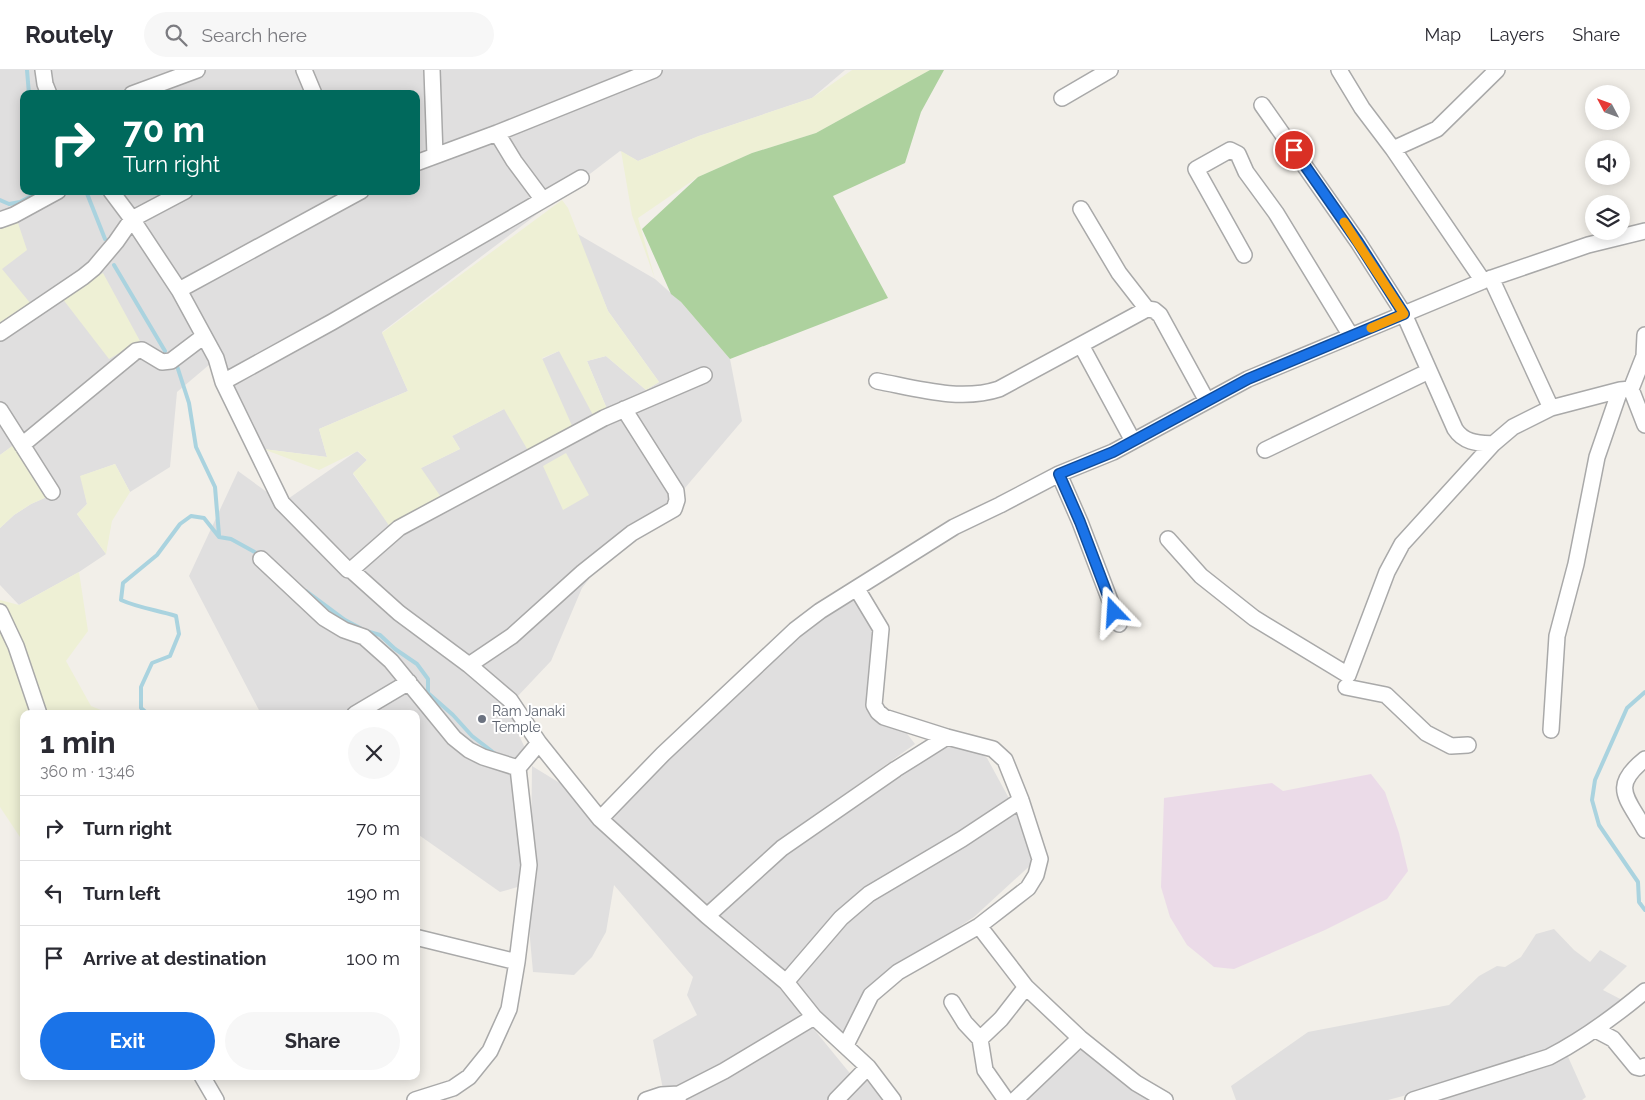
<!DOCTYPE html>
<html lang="en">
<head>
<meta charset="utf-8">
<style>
	body { margin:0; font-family:Raleway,sans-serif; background:#f7f7f7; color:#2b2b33; height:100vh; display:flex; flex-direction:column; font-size:19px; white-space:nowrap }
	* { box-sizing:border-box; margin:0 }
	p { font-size:16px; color:#7c7c81 }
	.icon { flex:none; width:28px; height:28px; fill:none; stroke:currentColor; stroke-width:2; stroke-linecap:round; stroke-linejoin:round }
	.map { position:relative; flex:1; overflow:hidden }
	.sheet { position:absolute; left:20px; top:640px; width:400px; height:370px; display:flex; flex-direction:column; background:#fff; border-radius:10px; box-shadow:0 2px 12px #0003 }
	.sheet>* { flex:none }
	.top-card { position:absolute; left:20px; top:20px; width:400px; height:105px; border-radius:10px; box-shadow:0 2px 12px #0003; background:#00695c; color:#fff; overflow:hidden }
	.needle { width:32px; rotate:311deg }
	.controls { position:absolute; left:1585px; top:15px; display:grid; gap:10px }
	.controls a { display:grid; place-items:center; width:45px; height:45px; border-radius:50%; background:#fff; box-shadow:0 2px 12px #0003; font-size:25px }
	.pin { position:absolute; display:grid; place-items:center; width:42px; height:42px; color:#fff; margin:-21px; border:2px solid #fff; border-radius:50%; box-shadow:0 1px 5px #0007 }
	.me { position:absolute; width:55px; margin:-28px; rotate:340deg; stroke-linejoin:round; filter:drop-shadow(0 0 4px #0008) }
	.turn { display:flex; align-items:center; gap:18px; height:105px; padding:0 20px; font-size:22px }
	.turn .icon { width:65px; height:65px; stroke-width:2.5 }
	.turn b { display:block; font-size:35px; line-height:42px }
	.round { display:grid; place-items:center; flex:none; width:52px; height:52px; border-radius:26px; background:#f7f7f7 }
	.overview { display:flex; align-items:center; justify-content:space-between; height:85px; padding:0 20px }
	h1 { font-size:30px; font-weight:700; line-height:38px }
	.primary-button { display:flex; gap:10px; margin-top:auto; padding:10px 20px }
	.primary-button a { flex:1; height:58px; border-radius:30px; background:#1a73e8; color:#fff; font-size:20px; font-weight:700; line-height:58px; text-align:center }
	.primary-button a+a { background:#f7f7f7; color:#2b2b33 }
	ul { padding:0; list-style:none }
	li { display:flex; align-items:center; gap:15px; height:65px; padding:0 20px; border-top:1px solid #e1e1e2 }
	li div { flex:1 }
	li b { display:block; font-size:19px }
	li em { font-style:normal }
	header { display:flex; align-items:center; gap:30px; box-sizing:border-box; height:70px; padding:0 25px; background:#fff; border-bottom:1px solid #e1e1e2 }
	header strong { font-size:24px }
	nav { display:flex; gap:28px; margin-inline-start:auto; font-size:18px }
	.search { width:350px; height:45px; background:#f7f7f7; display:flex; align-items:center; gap:12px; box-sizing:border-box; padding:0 18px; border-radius:28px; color:#7c7c81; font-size:19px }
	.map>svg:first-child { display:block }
</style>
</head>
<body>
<header>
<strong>Routely</strong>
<div class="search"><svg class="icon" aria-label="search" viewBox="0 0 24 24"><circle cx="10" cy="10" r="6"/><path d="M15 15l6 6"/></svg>Search here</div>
<nav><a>Map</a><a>Layers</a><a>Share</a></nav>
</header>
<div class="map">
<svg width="1645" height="1030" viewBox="0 0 1645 1030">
	<rect width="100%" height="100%" fill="#f2efe9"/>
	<path fill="#e0dfdf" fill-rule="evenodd" d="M 0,0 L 845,0 L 812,28 L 699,66 L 638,91 L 620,81 L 382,262 L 408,321 L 319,359 L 327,387 L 263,379 L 216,289 L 177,322 L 170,397 L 130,422 L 115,394 L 81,406 L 87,434 L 77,444 L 106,484 L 79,502 L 19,535 L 0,515 L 0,458 L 14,445 L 31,434 L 58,422 L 22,369 L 0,385 ZM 24,24 L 416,24 L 416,121 L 24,121 Z
		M 576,163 L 655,209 L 681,232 L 730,289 L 742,351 L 673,432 L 619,471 L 582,518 L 551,591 L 516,628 L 514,655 L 525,678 L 521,816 L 500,822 L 416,763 L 416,644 L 261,644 L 189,506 L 238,401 L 282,433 L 357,381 L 367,390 L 353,404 L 391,457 L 421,398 L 460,379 L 452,366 L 504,339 L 542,289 L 559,281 L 607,339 L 587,291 L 606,286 L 646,320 L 659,312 L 608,241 Z
		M 855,520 L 878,565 L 871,639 L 905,661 L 915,674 L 807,751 L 746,799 L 711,837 L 604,745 L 774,583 Z
		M 945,672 L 968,675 L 987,688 L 1011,732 L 882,809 L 784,907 L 715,841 L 790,777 Z
		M 532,696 L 568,718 L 803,941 L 782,964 L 681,1021 L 663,1019 L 653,970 L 697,945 L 687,925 L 693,907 L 614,815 L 606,862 L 592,887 L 574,905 L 533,902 L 530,869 Z
		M 1017,737 L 1035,791 L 974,847 L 879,909 L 845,967 L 789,911 L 842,850 Z
		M 1554,859 L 1574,880 L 1590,892 L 1600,880 L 1627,896 L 1603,920 L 1626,932 L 1575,970 L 1478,1006 L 1388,1030 L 1236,1030 L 1231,1016 L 1308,962 L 1449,935 L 1479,906 L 1497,896 L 1505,897 L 1521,887 L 1536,864 Z
		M 808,952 L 853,1007 L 831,1030 L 683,1030 Z
		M 1079,976 L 1161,1030 L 1020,1030 Z
		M 1565,980 L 1586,1027 L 1582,1030 L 1425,1030 Z
		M 863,1006 L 883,1030 L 840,1030 Z"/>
	<path fill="#ebdbe8" d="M 1371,704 L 1385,722 L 1399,763 L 1408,801 L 1387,829 L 1325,860 L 1234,899 L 1214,897 L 1187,875 L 1170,847 L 1161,817 L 1164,728 L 1272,713 L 1283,721 Z"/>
	<path fill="#eef0d5" d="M 852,0 L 930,0 L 816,63 L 752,83 L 698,107 L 638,148 L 655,209 L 632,145 L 621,81 L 638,91 L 699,66 L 812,28 Z
		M 562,130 L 568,138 L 608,241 L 659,312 L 646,320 L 606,286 L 587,291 L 607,339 L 594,347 L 559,281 L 542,288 L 573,358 L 530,384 L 504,339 L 452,366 L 460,379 L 421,398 L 441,427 L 390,457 L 353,403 L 367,390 L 358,381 L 319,400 L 263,379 L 327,387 L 319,359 L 408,321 L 382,263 Z
		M 17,150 L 27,180 L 2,199 L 31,234 L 0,253 L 0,157 Z
		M 103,203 L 140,271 L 109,289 L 62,228 Z
		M 22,369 L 58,422 L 31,434 L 14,445 L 0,458 L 0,385 Z
		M 566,383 L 589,425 L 563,440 L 543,396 Z
		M 115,394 L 130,422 L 112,451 L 106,484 L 77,444 L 87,434 L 80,406 Z
		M 79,502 L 88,561 L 66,591 L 91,636 L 111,644 L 24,644 L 24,773 L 0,737 L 0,530 L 19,535 Z"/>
	<path fill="#add19e" d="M 930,0 L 944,0 L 921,42 L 905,93 L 833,126 L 888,228 L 730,289 L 681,232 L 671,224 L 642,159 L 698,107 L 752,83 L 816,63 Z"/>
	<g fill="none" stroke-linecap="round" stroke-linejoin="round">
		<path stroke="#aad3df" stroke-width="4" d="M 27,0 L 29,24
			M 86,121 L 105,169
			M 0,130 L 9,134 L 20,132 L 41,121
			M 114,195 L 165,281
			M 177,296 L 189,333 L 196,377 L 215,417 L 219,465
			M 306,521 L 345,550 L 360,558
			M 366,561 L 380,565 L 395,579 L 417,594 L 428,609 L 428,623 L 453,645 L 472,666 L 498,686
			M 1645,622 L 1627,638 L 1595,710 L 1592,730 L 1599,755 L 1638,812 L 1639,832 L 1645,840
			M 148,644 L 141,638 L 141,617 L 152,593 L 170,586 L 179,564 L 176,546 C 157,540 139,538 121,530 L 123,513 L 157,485 L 180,454 L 191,446 L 204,448 L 219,467 L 231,469 L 260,485"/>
		<defs>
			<path id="minor" d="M 43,0 L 45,14 L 49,24
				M 304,0 L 314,24
				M 432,0 L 435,86
				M 1339,0 L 1362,38 L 1393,79 L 1483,211
				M 132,24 L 197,0
				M 1062,28 L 1110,0
				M 1262,35 L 1358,172 L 1404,244 L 1455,359 C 1464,373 1478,373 1493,374
				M 497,63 L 514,91 L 543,130
				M 1393,79 L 1437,59 L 1497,0
				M 416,93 L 497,63 L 654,0
				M 111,121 L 132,149 L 179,220 L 216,288 L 223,312 L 282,433 L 348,500 L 351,500 L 399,543 L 469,595 L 510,630 L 539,673 L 600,749 L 707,846 L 786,912 L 814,947 L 868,997 L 893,1030
				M 1081,139 L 1119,203 L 1147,239
				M 0,150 L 14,145 L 58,121
				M 1244,185 L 1196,99 L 1230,80 L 1238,84 L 1246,102 L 1276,143 L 1351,266
				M 1491,208 L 1551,338
				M 179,220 L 361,121
				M 0,263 L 83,207 L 94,198 L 116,172 L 132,149 L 185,121
				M 1081,275 L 1133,371
				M 877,311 C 915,318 960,332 999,319 L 1147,239 L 1154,240 L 1160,245 L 1207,331
				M 223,312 L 332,252 L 581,108
				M 1631,319 L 1645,355
				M 0,340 L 52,422
				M 22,375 L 136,281 L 142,280 L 162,292 L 171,291 L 204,266
				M 1265,380 L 1429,301
				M 1059,404 L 1080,452 L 1119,554
				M 1168,469 L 1201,506 L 1254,548 L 1348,605 L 1387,502 L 1402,474 L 1493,374 L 1513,357 L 1551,338 L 1620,320 L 1631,319 L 1644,286 L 1645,265
				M 261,489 L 324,548 L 344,560 L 364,567 L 391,591 L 454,668 L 469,680 L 483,687 L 518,698
				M 351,500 L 399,458 L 604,348 L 704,305
				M 0,542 L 16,576 L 39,644
				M 469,595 L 512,566 L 583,502 L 632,463 L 674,439 L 677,430 L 676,421 L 624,339
				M 1346,617 L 1386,625 L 1426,663 L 1451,676 L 1468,675
				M 355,644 L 409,612
				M 1551,660 L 1557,566 L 1576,494 L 1597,387 L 1620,320
				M 1645,689 C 1610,717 1627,727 1645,760
				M 600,749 L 663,684 L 795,560 L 820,541 L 954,457 L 1000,435 L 1059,404 L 1113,382 L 1248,309 L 1483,211 L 1588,175 L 1645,161
				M 707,846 L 782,778 L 896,699 L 947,667
				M 979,856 L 1026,917 L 1080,968 L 1136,1013 L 1165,1030
				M 419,868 L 517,892
				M 786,912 L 841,848 L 869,824 L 962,769 L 1021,730
				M 952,932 L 965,953 L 980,969 L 985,1000 L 1006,1030
				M 1596,960 L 1613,969 L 1636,997 L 1640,998 L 1645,996
				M 980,969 L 1001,949 L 1026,917
				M 846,975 L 871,925 L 898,902 L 979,856 L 1028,818 L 1036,805 L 1040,789 L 1021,730 L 1005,690 L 993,679 L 947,667 L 884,647 L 878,642 L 874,635 L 881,559 L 857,519
				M 202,1006 L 216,1030
				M 415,1030 L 453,1018 L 469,1007 L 490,981 L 509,939 L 517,892 L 529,795 L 518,698 L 539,673
				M 646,1030 L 661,1025 L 679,1024
				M 678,1030 L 679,1024 L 724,1001 L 814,947
				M 836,1030 L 868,997
				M 1015,1030 L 1080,968
				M 1413,1030 L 1549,987 C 1584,969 1615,946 1645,921"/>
		</defs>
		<use href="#minor" stroke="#a9a9a9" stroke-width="18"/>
		<use href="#minor" stroke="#fff" stroke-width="15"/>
	</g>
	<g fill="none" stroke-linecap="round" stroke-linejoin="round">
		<defs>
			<path id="route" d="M 1114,542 L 1080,452 L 1059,404 L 1113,382 L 1248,309 L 1404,244 L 1358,172 L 1294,80"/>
		</defs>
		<use href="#route" stroke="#114b97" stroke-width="12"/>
		<use href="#route" stroke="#1a73e8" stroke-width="9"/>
		<path stroke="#f59e0b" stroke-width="9" d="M 1344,152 L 1404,244 L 1371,258"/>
	</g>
	<circle fill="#6b7280" stroke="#fff" stroke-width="2" cx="482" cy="649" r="5"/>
	<g text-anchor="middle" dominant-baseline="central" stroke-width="4" stroke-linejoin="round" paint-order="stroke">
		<g font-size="14" fill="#5b616d" stroke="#fff" text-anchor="start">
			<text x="492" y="641">Ram Janaki<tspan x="492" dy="16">Temple</tspan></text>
		</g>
	</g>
</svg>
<div class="controls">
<a><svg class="needle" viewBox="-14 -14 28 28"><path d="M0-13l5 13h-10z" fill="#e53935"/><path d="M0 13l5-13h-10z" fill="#7c7c81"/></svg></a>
<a><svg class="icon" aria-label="sound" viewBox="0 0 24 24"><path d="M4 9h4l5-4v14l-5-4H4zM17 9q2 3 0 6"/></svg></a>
<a><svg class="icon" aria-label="layers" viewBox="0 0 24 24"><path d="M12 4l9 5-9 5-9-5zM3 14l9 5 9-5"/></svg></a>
</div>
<div class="pin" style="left:1294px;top:80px;background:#d93025"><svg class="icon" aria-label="arrive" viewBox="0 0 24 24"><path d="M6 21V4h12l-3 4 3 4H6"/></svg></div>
<svg class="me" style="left:1114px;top:542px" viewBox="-20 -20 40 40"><path d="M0-17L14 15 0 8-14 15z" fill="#1a73e8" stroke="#fff" stroke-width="4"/></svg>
<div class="top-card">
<div class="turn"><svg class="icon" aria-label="right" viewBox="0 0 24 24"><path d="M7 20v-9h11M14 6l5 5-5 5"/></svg><div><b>70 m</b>Turn right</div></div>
</div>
<section class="sheet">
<div class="overview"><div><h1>1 min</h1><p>360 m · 13:46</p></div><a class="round"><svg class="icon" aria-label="close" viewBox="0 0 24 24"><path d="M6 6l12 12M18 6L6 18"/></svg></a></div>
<ul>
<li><svg class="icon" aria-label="right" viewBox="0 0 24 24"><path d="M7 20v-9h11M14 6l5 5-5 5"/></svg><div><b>Turn right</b></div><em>70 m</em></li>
<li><svg class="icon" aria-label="left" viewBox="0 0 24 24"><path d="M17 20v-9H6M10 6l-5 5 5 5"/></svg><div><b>Turn left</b></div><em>190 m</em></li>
<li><svg class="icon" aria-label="arrive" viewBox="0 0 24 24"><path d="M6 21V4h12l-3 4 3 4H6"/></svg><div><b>Arrive at destination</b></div><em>100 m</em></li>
</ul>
<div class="primary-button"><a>Exit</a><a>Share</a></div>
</section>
</div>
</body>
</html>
